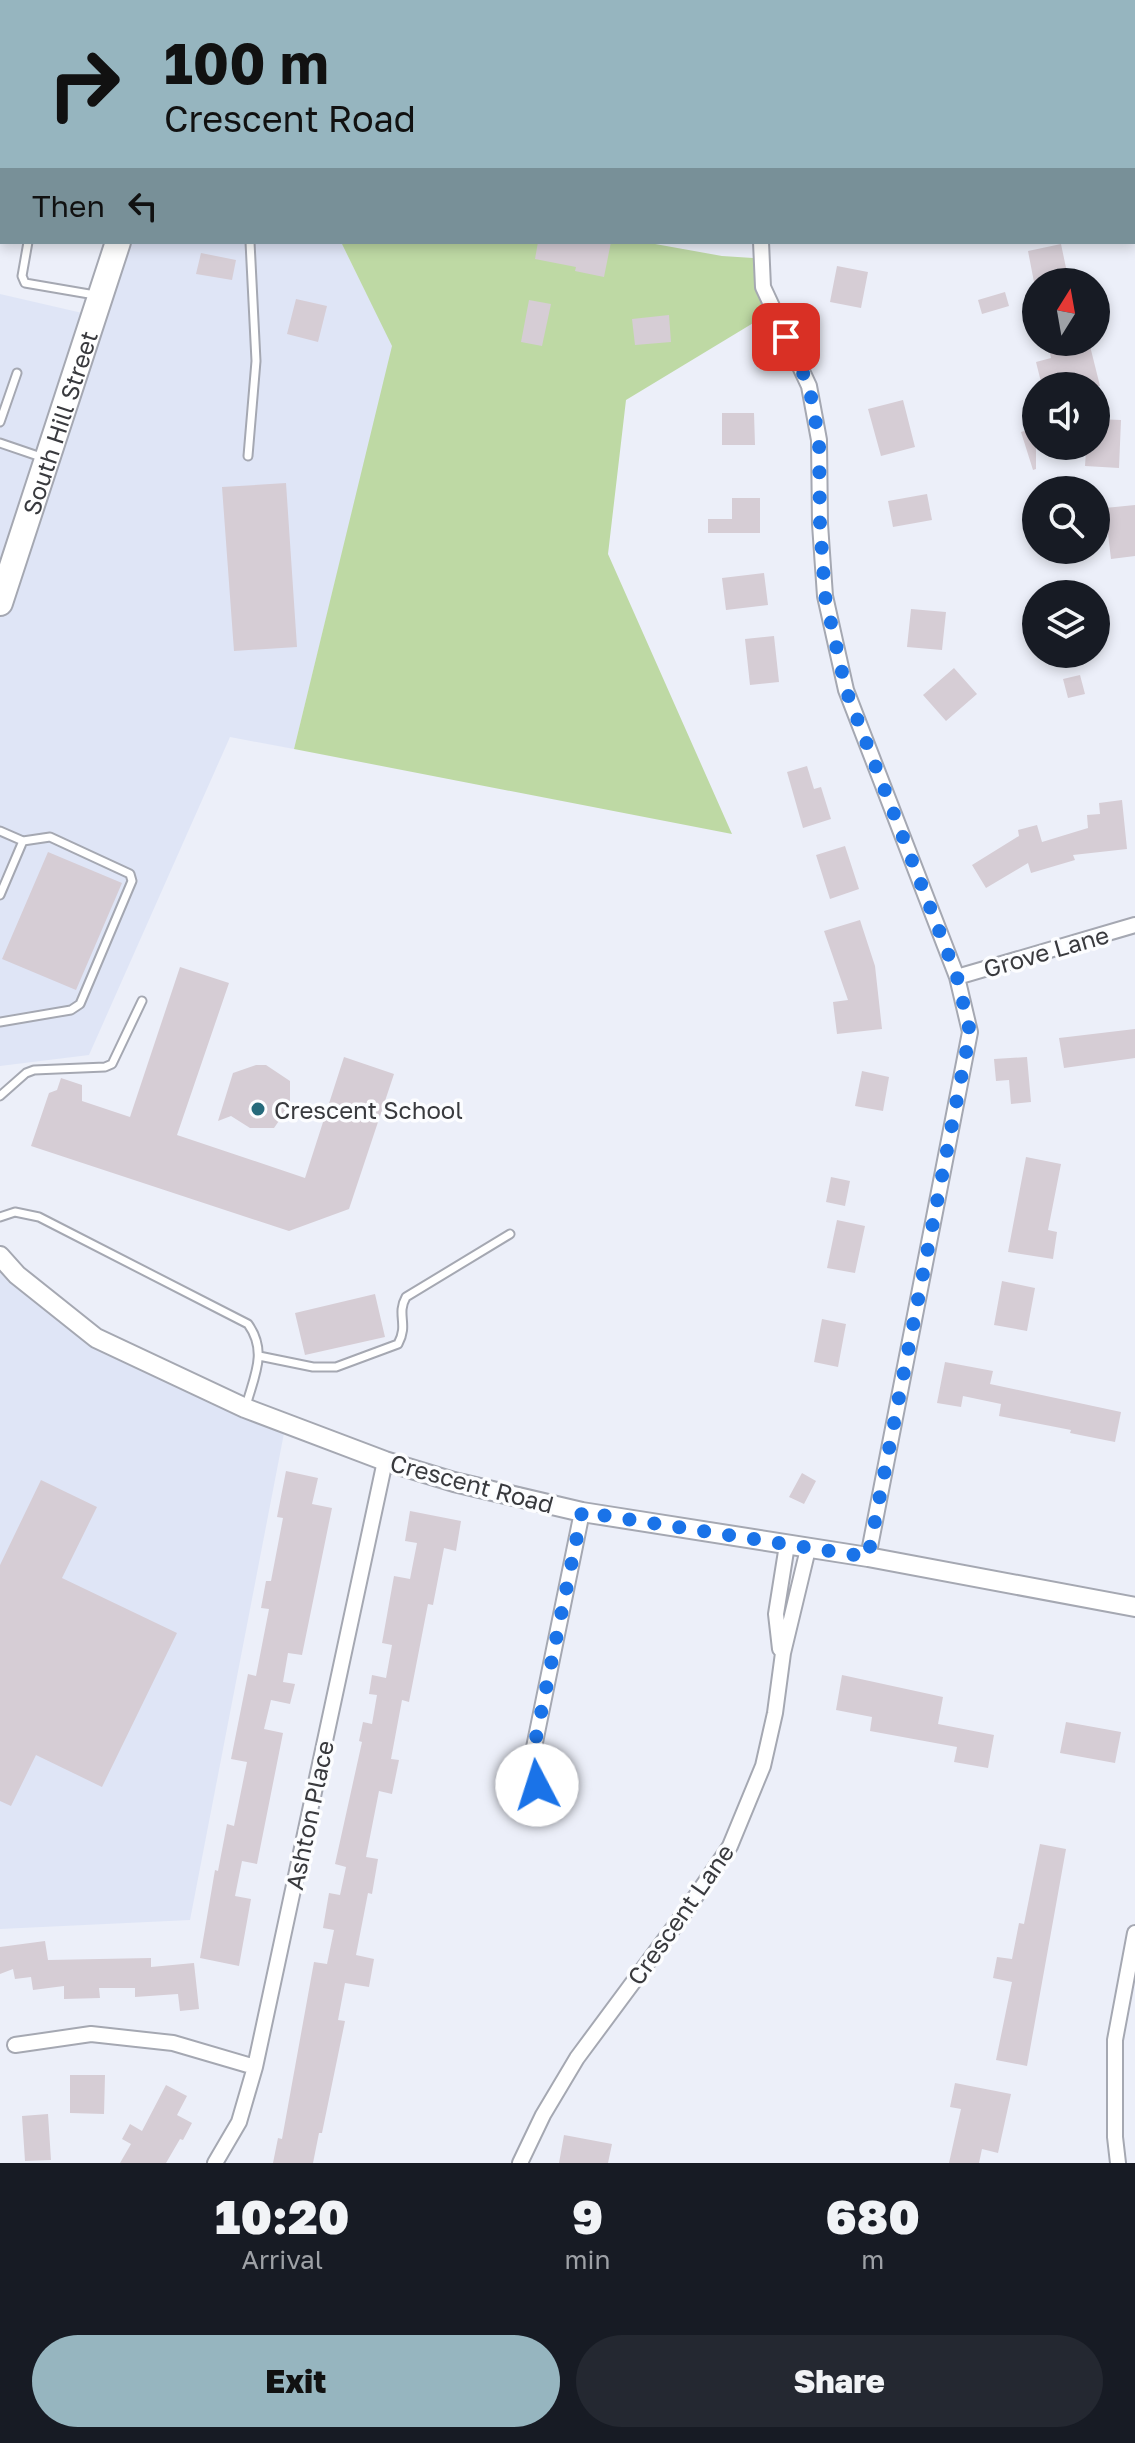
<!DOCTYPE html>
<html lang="en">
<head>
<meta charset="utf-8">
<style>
	body { margin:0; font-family:"Golos Text",sans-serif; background:#242831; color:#f1f3f6; height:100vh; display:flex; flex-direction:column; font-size:30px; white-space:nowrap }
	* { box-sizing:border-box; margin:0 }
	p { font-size:26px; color:#9ea1a6 }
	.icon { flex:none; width:44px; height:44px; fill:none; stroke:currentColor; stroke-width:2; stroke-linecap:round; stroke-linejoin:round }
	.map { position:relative; height:2163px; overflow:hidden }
	.sheet { display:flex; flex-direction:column; background:#171b24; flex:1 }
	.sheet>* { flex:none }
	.top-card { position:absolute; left:0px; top:0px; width:1136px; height:244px; box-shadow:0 4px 12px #0003; background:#96b5bf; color:#111; overflow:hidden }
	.needle { width:52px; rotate:11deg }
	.fabs { position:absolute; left:1022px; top:268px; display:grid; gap:16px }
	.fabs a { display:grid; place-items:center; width:88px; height:88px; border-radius:50%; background:#171b24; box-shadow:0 4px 12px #0003; font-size:40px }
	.pin { position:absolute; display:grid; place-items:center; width:68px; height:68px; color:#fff; margin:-34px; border-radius:16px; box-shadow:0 4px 12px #0006 }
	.me { position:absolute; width:88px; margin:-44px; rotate:355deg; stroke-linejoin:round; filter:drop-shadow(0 0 6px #0008) }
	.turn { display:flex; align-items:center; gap:28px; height:168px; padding:0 32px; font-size:36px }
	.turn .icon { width:104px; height:104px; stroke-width:2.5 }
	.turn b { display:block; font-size:56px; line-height:68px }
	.then { display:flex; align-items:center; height:76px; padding:0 32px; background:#0003; gap:16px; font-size:30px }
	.eta { display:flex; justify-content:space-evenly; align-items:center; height:136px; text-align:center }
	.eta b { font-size:48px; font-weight:800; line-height:56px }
	.action { display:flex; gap:16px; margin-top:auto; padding:16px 32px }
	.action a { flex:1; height:92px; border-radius:48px; background:#96b5bf; color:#111; font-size:32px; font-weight:800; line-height:92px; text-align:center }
	.action a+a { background:#242831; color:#f1f3f6 }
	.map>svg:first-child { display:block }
</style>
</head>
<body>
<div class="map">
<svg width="1135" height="2163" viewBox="0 0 1135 2163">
	<rect width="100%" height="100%" fill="#eceff9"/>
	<path fill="#dfe5f6" d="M 118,242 L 341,242 L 393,346 L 294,749 L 230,737 L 89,1055 L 0,1066 L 0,294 L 91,315 Z
		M 0,1247 L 109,1340 L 285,1428 L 190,1920 L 0,1929 Z"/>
	<path fill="#bed9a4" d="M 341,242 L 644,242 L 722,256 L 753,258 L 768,314 L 626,400 L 608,554 L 732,834 L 294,749 L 392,346 Z"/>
	<path fill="#d6cdd5" d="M 538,242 L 611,242 L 604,277 L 575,271 L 576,267 L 535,259 Z
		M 1061,244 L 1069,282 L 1034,282 L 1028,251 Z
		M 201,253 L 236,260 L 232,280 L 196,274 Z
		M 837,266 L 868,272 L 861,308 L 830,302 Z
		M 1005,292 L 1009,306 L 982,314 L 978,300 Z
		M 296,299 L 327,306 L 318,342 L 287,334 Z
		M 529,300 L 551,304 L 542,346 L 521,342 Z
		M 669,315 L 671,342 L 635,345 L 632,319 Z
		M 1048,342 L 1089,342 L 1100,386 L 1042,386 L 1036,362 L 1051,358 Z
		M 903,400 L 915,447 L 881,456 L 868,409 Z
		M 722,413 L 754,413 L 755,445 L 722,445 Z
		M 1096,419 L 1121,420 L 1119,468 L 1085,466 L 1086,451 L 1092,452 L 1093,446 L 1096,446 Z
		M 1036,427 L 1036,469 L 1033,470 L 1021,432 Z
		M 286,483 L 297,647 L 234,651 L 222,487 Z
		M 927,494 L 932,520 L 893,527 L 888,501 Z
		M 732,498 L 760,498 L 760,533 L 708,533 L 708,519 L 732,519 Z
		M 1135,505 L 1135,556 L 1111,559 L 1105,508 Z
		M 764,573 L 768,605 L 726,610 L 722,578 Z
		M 911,609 L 946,612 L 942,650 L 907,647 Z
		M 774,636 L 779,682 L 750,685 L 745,639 Z
		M 954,668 L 977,694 L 946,721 L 923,695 Z
		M 1080,675 L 1085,694 L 1068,698 L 1063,679 Z
		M 807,766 L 814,789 L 821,787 L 831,819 L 803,828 L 787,772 Z
		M 1122,800 L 1127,849 L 1073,855 L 1075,860 L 1031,873 L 1028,863 L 986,888 L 972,865 L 1019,836 L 1018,830 L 1037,825 L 1042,842 L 1088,828 L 1087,815 L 1100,814 L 1099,803 Z
		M 845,846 L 859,889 L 830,899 L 816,855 Z
		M 48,852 L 122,883 L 76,990 L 2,959 Z
		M 860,920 L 875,966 L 882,1029 L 837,1034 L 833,1002 L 848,1000 L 824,931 Z
		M 180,967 L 229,983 L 177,1135 L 305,1178 L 344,1057 L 394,1074 L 349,1209 L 289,1231 L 31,1146 L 49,1093 L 57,1090 L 61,1078 L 82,1085 L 82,1101 L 130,1117 Z
		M 1135,1029 L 1135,1058 L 1064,1068 L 1059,1038 Z
		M 1027,1057 L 1031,1102 L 1011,1104 L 1009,1080 L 996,1081 L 994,1059 Z
		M 256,1065 L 266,1065 L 290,1081 L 290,1105 L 274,1128 L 250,1128 L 231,1116 L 218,1121 L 233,1073 Z
		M 862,1071 L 889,1077 L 883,1111 L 855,1106 Z
		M 1026,1157 L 1061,1164 L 1048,1230 L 1057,1232 L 1053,1259 L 1008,1252 Z
		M 831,1177 L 850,1181 L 845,1206 L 826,1202 Z
		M 837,1220 L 865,1226 L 855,1273 L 827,1268 Z
		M 1002,1281 L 1035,1288 L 1027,1331 L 994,1325 Z
		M 375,1294 L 385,1337 L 305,1355 L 295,1313 Z
		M 822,1319 L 846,1324 L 838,1367 L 814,1362 Z
		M 945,1362 L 993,1371 L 990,1384 L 1121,1412 L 1115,1442 L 1070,1433 L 1071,1430 L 999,1416 L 1001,1404 L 963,1396 L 961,1407 L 937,1403 Z
		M 286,1471 L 318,1478 L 312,1504 L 332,1508 L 302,1655 L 288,1653 L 283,1682 L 295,1684 L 290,1704 L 271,1700 L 264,1729 L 283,1733 L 257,1864 L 242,1861 L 235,1896 L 251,1899 L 239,1966 L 200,1958 L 215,1870 L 218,1871 L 227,1824 L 234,1826 L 247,1762 L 231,1759 L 248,1674 L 256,1676 L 269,1609 L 261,1608 L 266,1581 L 271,1581 L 283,1518 L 277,1517 Z
		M 802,1473 L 816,1481 L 804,1504 L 789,1497 Z
		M 41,1480 L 97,1507 L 62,1578 L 177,1633 L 102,1787 L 36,1755 L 11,1806 L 0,1801 L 0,1565 Z
		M 410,1511 L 461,1521 L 456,1551 L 444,1548 L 433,1605 L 428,1604 L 409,1702 L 402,1700 L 391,1759 L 399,1760 L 392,1794 L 379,1791 L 366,1857 L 378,1859 L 372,1894 L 368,1893 L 356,1955 L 374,1959 L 369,1987 L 345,1983 L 338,2020 L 345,2021 L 322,2133 L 319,2133 L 313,2163 L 273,2163 L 278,2138 L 282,2139 L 314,1962 L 327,1964 L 334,1930 L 323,1928 L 329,1893 L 340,1895 L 346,1867 L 335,1864 L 362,1742 L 359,1741 L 363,1722 L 372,1724 L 377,1695 L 369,1694 L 372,1675 L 386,1678 L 392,1645 L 382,1643 L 394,1576 L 410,1579 L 417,1543 L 405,1541 Z
		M 842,1675 L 943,1697 L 938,1724 L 994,1735 L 988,1768 L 954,1762 L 957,1747 L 870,1731 L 872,1717 L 836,1710 Z
		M 1066,1722 L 1121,1732 L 1115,1763 L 1060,1753 Z
		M 1040,1844 L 1066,1849 L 1027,2066 L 996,2060 L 1012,1982 L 993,1978 L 997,1957 L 1012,1959 L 1019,1923 L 1024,1924 Z
		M 45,1941 L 48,1960 L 151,1958 L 151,1967 L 194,1963 L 199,2009 L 180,2011 L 178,1994 L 135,1997 L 135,1988 L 99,1988 L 100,1998 L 64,1999 L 64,1986 L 33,1990 L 31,1977 L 15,1979 L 13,1969 L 0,1974 L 0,1947 Z
		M 70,2075 L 105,2075 L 104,2114 L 70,2113 Z
		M 955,2083 L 1011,2094 L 998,2153 L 982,2149 L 979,2163 L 949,2163 L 961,2109 L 950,2107 Z
		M 166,2085 L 187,2096 L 177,2115 L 192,2123 L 183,2140 L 180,2139 L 166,2163 L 120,2163 L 131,2144 L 122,2139 L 130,2124 L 142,2131 Z
		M 48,2114 L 51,2160 L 25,2161 L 22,2116 Z
		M 564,2135 L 612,2144 L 608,2163 L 559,2163 Z"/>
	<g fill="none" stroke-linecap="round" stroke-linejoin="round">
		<defs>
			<path id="service" d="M 96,2 L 97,0
				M 318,2 L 319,0
				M 28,242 L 22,276 L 25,283 L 95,295
				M 0,422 L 17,373
				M 0,443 L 41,457
				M 248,456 L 256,361 L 250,242
				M 0,831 L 23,841 L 50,837 L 130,874 L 132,881 L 80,1004 L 71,1010 L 0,1022
				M 0,895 L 23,841
				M 0,1096 L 26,1073 L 34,1070 L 105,1067 L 112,1064 L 142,1001
				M 0,1217 L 15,1212 L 39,1217 L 248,1324 C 268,1352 254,1376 246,1406
				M 259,1356 L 313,1367 L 336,1367 L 398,1344 C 409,1324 396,1315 406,1297 L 510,1234"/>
			<path id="minor" d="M 477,0 L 488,2
				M 1087,0 L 1087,2
				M 1134,207 L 1135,211
				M 761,242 L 763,287 L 809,386 L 819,440 L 820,524 L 825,596 L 846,690 L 957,977 L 970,1032 L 868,1557
				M 957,977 L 1135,925
				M 780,1649 L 776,1614 L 787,1545
				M 544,1803 L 530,1767 L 582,1512
				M 15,2045 L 91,2034 L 173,2043 L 255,2067
				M 215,2163 L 239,2122 L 255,2067 L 385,1461
				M 520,2163 L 543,2115 L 577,2058 L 683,1915 L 730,1846 L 763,1766 L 775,1713 L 783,1653 L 808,1549
				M 1118,2163 L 1115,2137 L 1115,2040 L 1135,1933"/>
			<path id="tertiary" d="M 0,1256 L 17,1275 L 96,1338 L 245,1408 L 385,1461 L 454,1482 L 582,1512 L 868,1557 L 1135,1607"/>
			<g id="primary">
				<path d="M 195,2 L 196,0"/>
				<path id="s1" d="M 0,603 L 118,242"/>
			</g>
		</defs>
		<use href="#service" stroke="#a5a8b2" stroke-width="11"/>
		<use href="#minor" stroke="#a5a8b2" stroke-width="18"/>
		<use href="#tertiary" stroke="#a5a8b2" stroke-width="22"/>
		<use href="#primary" stroke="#a5a8b2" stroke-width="28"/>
		<use href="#service" stroke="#fff" stroke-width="7"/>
		<use href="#minor" stroke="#fff" stroke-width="14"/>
		<use href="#tertiary" stroke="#fff" stroke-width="18"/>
		<use href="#primary" stroke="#fff" stroke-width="24"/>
	</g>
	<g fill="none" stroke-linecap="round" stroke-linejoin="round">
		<path stroke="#1a73e8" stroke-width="14" stroke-dasharray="0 25.2" d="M 537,1785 L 530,1767 L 582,1512 L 868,1557 L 970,1032 L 957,977 L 846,690 L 825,596 L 820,524 L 819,440 L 809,386 L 786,337"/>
	</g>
	<circle fill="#266a7b" stroke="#fcfdff" stroke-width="3" cx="258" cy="1109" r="8"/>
	<g text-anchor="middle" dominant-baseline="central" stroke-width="7" stroke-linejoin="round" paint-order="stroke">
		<g font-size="24" fill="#393a3e" stroke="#fcfdff">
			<text stroke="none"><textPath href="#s1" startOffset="190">South Hill Street</textPath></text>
			<text transform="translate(1046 951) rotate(-16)">Grove Lane</text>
			<text transform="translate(472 1483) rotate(15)">Crescent Road</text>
			<text transform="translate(309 1815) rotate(-78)">Ashton Place</text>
			<text transform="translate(680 1914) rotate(-55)">Crescent Lane</text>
		</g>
		<g font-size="24" fill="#393a3e" stroke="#fcfdff" text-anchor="start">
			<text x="274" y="1109">Crescent School</text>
		</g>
	</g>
</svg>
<div class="fabs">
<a><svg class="needle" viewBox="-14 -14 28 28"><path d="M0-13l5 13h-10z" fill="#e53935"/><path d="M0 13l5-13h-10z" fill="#9ea1a6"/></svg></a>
<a><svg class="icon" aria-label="sound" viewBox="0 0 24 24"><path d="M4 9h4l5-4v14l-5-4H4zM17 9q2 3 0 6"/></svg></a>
<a><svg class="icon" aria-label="search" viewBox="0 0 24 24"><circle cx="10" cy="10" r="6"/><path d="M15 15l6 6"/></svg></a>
<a><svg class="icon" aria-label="layers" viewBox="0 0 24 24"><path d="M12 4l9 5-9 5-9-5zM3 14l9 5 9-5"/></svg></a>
</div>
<div class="pin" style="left:786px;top:337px;background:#d93025"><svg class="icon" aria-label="arrive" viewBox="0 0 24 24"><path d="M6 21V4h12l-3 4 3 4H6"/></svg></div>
<svg class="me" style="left:537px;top:1785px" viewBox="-20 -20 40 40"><circle r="19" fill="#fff"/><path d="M0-13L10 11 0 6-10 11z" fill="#1a73e8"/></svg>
<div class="top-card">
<div class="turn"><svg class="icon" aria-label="right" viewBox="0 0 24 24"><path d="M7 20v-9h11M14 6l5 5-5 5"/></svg><div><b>100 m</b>Crescent Road</div></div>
<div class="then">Then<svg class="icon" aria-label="left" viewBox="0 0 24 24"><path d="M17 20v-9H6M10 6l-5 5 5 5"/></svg></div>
</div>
</div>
<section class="sheet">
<div class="eta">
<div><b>10:20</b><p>Arrival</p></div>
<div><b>9</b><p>min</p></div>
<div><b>680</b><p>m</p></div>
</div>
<div class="action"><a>Exit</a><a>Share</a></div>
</section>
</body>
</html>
